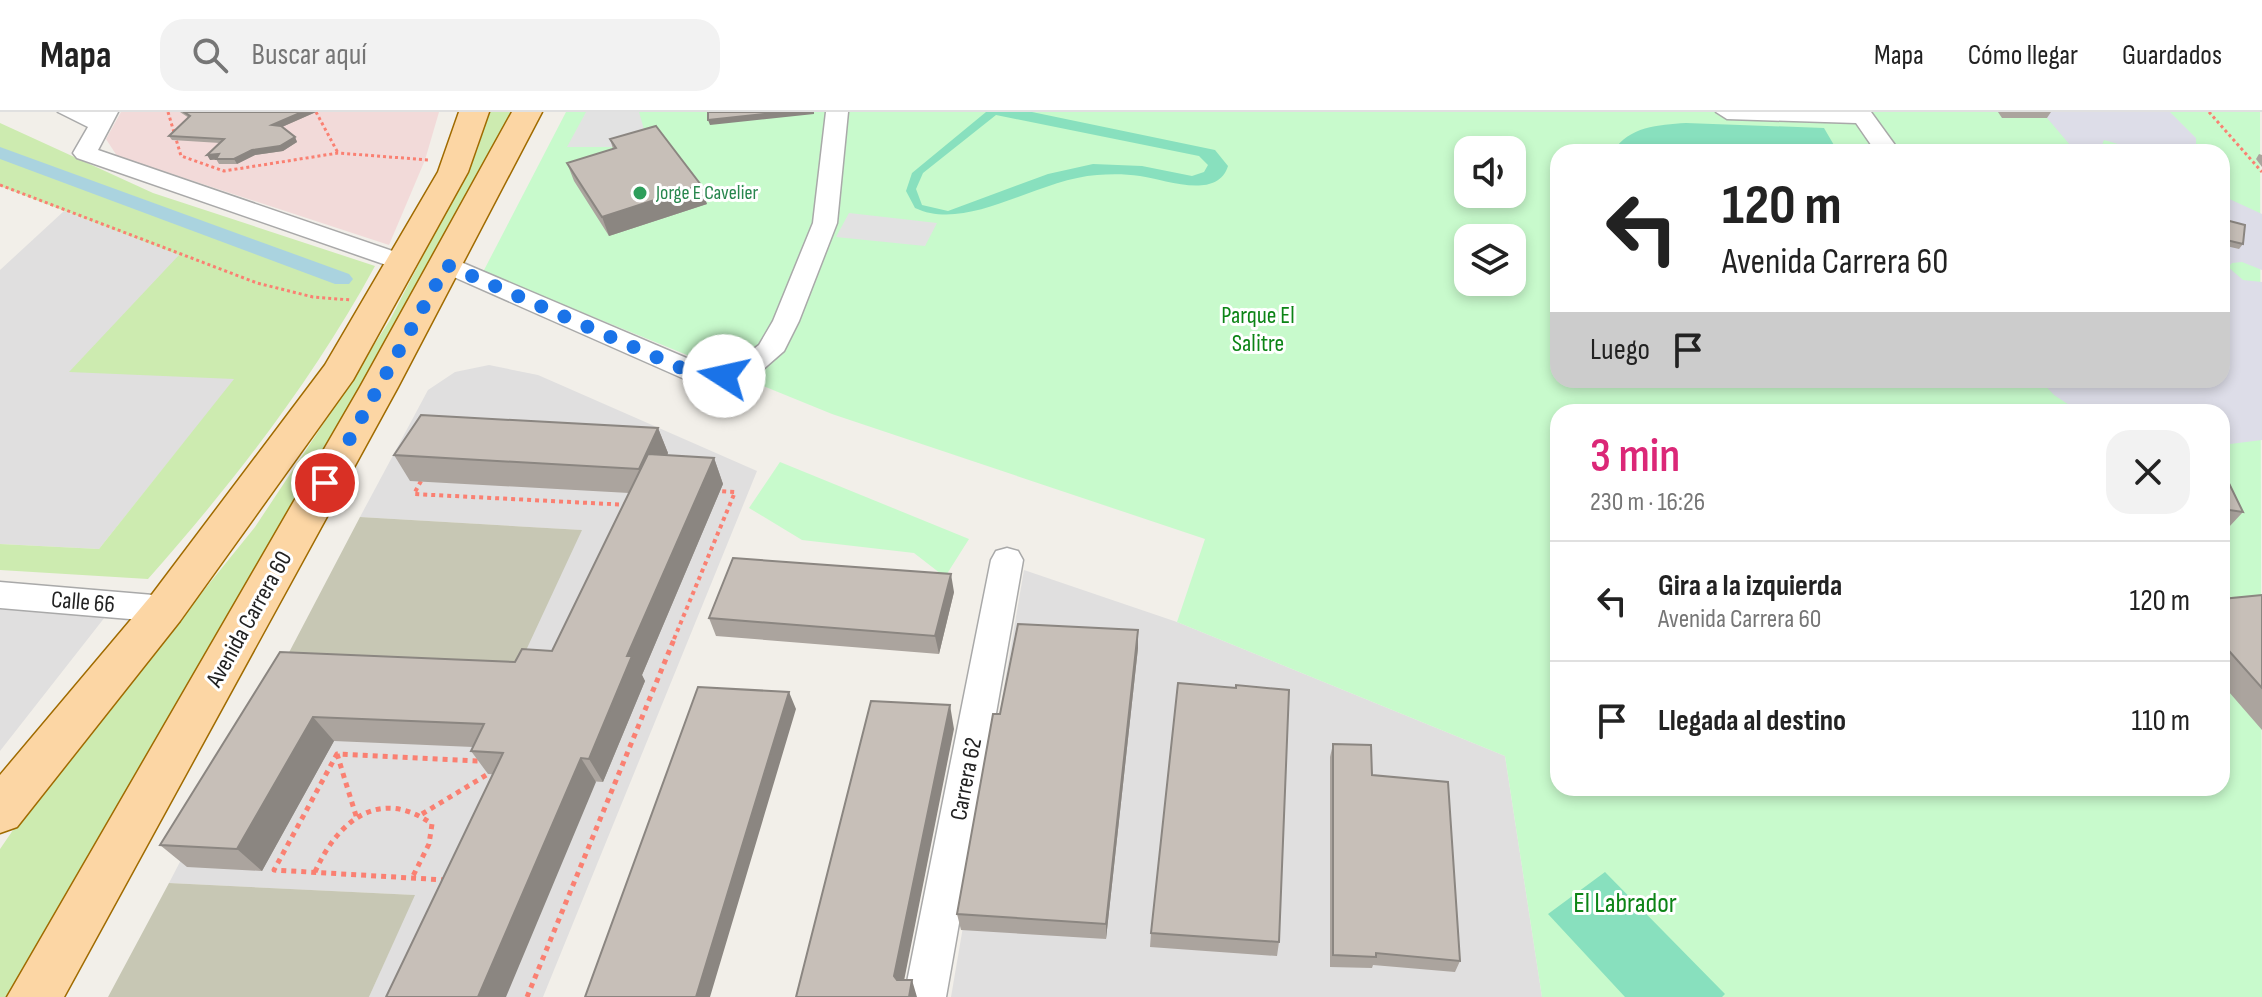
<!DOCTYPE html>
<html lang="es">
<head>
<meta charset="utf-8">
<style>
	body { margin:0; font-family:"Sofia Sans Condensed",sans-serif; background:#f2f2f2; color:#222; height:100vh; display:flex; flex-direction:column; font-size:30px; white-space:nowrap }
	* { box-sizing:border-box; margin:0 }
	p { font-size:26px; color:#767676 }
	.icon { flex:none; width:44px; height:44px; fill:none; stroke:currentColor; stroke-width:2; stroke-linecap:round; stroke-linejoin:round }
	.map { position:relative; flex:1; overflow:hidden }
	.panel { position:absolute; left:1550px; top:292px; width:680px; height:392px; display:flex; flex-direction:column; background:#fff; border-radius:24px; box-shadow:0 4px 12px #0003 }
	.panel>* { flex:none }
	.hud { position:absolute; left:1550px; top:32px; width:680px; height:244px; border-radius:24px; box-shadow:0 4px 12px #0003; background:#fff; color:#222; overflow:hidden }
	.buttons { position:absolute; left:1454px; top:24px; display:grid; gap:16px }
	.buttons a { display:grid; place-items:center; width:72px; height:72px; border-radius:16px; background:#fff; box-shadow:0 4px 12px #0003; font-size:40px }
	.pin { position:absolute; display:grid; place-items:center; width:68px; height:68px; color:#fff; margin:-34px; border:4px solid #fff; border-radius:50%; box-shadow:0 2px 8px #0007 }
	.me { position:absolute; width:88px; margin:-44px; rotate:280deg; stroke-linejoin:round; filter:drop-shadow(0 0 6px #0008) }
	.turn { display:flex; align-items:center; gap:28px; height:168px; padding:0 40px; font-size:36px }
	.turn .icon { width:104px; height:104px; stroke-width:2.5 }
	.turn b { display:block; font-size:56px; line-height:68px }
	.then { display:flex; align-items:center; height:76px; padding:0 40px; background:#0003; gap:16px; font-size:30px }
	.round { display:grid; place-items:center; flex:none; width:84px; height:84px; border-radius:24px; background:#f2f2f2 }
	.headline { display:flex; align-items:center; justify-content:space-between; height:136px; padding:0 40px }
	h1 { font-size:48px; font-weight:600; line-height:60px; color:#db2777 }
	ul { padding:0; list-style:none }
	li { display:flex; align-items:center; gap:24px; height:120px; padding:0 40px; border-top:2px solid #e0e0e0 }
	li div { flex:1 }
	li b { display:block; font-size:30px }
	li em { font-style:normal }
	header { display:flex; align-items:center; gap:48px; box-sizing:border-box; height:112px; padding:0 40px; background:#fff; border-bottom:2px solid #e0e0e0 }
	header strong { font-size:38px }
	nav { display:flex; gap:44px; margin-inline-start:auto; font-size:28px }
	.search { width:560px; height:72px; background:#f2f2f2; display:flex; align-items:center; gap:20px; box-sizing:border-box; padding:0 28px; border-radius:24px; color:#767676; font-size:30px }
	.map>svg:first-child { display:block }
</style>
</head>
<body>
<header>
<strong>Mapa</strong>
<div class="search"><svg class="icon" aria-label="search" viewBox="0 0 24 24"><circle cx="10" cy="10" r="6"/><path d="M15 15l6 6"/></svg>Buscar aquí</div>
<nav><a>Mapa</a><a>Cómo llegar</a><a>Guardados</a></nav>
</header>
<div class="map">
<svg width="2262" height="885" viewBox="0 0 2262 885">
	<rect width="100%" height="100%" fill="#f2efe9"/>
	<path fill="#e0dfdf" d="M 64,99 L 179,142 L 235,267 L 99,437 L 0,432 L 0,158 Z
		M 489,253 L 538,263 L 757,359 L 543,885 L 369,885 L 414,783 L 169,771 L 284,550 L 581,418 L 360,405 L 428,278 L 455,260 Z
		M 1024,458 L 1177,510 L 1505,644 L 1542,885 L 951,885 Z
		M 0,497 L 105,505 L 0,639 Z"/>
	<path fill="#f2dad9" d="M 121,0 L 439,0 L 425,48 L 389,133 L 117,44 L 106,27 Z"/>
	<path fill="#c7c7b4" d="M 360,405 L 582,418 L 515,562 L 284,550 Z
		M 169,771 L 415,783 L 369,885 L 108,885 Z"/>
	<path fill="#cdebb0" d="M 489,0 L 514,0 L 405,201 L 31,845 L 6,885 L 0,885 L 0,737 L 31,692 L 255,415 L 316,323 L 390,208 L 477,39 Z
		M 0,11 L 153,81 L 375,154 C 313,268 233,371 148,467 L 0,458 L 0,432 L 99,437 L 234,267 L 69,260 L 179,143 L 0,74 Z"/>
	<path fill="#c8facc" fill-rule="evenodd" d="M 566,0 L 2260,0 L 2262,885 L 1542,885 L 1505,644 L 1177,510 L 1205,427 L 832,302 L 483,160 ZM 1468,38 L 1512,38 L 1512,82 L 1468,82 ZM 1558,40 L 2222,40 L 2222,268 L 1558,268 ZM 1468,126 L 1512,126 L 1512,170 L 1468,170 ZM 1558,300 L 2222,300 L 2222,676 L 1558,676 Z
		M 780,350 L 969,427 L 945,465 L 914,441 L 802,428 L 749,396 Z"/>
	<path fill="#88e0be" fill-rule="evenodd" d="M 986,0 L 1032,0 L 1215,38 L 1228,54 C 1217,89 1164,67 1140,64 C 1126,62 1111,62 1097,63 C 1037,67 968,121 915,96 L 906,79 L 912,61 ZM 996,3 L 1199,44 L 1208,53 L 1204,60 L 1192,64 L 1142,54 L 1093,52 L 1048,62 L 948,99 L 922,93 L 916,77 L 923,61 Z
		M 1686,11 L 1824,16 L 1838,40 L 1613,40 C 1629,14 1658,13 1686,11 Z
		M 1605,760 L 1725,882 L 1722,885 L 1625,885 L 1548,802 Z"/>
	<path fill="#e2e2e2" d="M 586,0 L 639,0 L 647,28 L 620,35 L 567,35 Z
		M 849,101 L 937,111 L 925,134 L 836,125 Z"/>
	<path fill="#dddde8" d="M 2042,0 L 2170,0 L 2196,26 L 2196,32 L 2189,40 L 2135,40 L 2135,37 L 2104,28 L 2099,40 L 2076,40 Z
		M 2222,73 L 2225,85 L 2262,102 L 2262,158 L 2242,150 L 2232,151 L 2228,155 L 2243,168 L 2262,170 L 2262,328 L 2222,333 L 2222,300 L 2080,300 L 2054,283 L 2040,268 L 2222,268 Z"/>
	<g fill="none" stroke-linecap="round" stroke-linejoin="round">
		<path fill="#aad3df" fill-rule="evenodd" d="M 0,35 L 349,162 L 353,167 L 349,172 L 335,172 L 0,47 Z"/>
		<defs>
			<path id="minor" d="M 58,0 L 118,0 L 98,38 L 413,146 L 417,151 L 413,156 L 395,156 L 77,46 L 73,41 L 88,15 Z
				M 826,0 L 848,0 L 837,111 L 799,209 L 784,239 L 759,261 L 708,275 L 698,273 L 438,158 L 434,153 L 447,145 L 456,148 L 710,256 L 739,248 L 759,233 L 773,209 L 813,111 Z
				M 1716,0 L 1871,0 L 1900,40 L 1876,40 L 1856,11 L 1727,7 Z
				M 1007,436 L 1018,439 L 1023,448 L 946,885 L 904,885 L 991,448 L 996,439 Z
				M 0,470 L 165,484 L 177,488 L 182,497 L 177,506 L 165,510 L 0,496 Z"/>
			<path id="major" d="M 459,0 L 489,0 L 468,60 L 353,268 L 180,509 L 17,715 L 0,721 L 0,663 L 150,485 L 325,253 L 438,60 Z
				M 512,0 L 542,0 L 398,275 L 64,885 L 7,885 L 360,275 Z"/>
		</defs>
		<use href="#minor" stroke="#a9a9a9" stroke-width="3"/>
		<use href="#major" stroke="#a06b00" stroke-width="3"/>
		<path stroke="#fa8072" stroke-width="3" stroke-dasharray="3 3" stroke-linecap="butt" d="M 168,0 L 181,44 L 224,59 L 338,41 L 429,48
			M 316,0 L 338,41
			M 2209,0 L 2262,60
			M 0,73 L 257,171 L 313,185 L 351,188"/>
		<path stroke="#fa8072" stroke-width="4" stroke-dasharray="4 4" stroke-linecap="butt" d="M 421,369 L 414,382 L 629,393
			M 674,527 L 735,380 L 720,379"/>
		<path stroke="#fa8072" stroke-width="5" stroke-dasharray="5 5" stroke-linecap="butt" d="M 337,642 L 357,707
			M 422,702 L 488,662
			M 315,760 C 337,710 379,674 432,712 L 429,732 L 412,766
			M 446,768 L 274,758 L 337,642 L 480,649
			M 527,885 L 675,525"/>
		<use href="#minor" fill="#fff" fill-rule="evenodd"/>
		<use href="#major" fill="#fcd6a4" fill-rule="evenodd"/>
	</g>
	<path fill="#aba49e" d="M 180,0 L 316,0 L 282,15 L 295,25 L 297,30 L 283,39 L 255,43 L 237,52 L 219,52 L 216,47 L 210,48 L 220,31 L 172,28 L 169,24 L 189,6 Z
		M 1998,0 L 2051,0 L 2047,6 L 2002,6 Z
		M 610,27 L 707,92 L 609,124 L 574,69 L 567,51 L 613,37 Z
		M 2259,42 L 2262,43 L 2262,55 L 2256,47 Z
		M 2222,107 L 2243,132 L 2239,137 L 2222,133 Z
		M 658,316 L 668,341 L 667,343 L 714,346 L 723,372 L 642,563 L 645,569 L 603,670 L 488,662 L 471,639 L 473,635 L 334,629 L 262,759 L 187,755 L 160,733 L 280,540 L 515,550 L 552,539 L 629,381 L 410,369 L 394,343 Z
		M 2222,357 L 2243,400 L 2229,415 L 2222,414 Z
		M 954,480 L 939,542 L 716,524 L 709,506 Z
		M 2262,483 L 2262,618 L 2222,572 L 2222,487 Z
		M 1138,536 L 1106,827 L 961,818 L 957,802 L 1000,602 Z
		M 1333,632 L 1372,663 L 1460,849 L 1455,860 L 1373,853 L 1372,856 L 1330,855 L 1330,645 Z
		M 1151,821 L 1279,830 L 1277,844 L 1150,835 Z"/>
	<path fill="#8b8681" d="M 302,0 L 316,0 L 275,18 L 272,13 Z
		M 784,0 L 814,0 L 814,2 L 710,13 L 708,8 Z
		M 295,25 L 297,30 L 283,39 L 255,43 L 237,52 L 234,47 L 252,38 Z
		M 219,42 L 222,47 L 210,48 L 207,43 Z
		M 701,73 L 707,92 L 609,124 L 602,105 Z
		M 658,316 L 668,341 L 649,382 L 639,357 Z
		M 714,346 L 723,372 L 642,563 L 645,569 L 603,670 L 589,647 L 627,544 Z
		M 951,462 L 954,480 L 939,542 L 935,524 Z
		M 1138,518 L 1138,536 L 1106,827 L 1106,812 Z
		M 789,580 L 796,597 L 710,885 L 696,885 Z
		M 950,593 L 954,617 L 901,884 L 894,864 Z
		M 313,605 L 334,629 L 262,759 L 237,737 Z
		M 581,646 L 596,670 L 506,885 L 478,885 Z
		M 912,868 L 917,885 L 909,885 Z"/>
	<path fill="#c7bfb8" stroke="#8b8681" stroke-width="2" d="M 184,0 L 302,0 L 272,13 L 281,14 L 295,25 L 280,34 L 252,38 L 234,47 L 216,47 L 219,42 L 207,43 L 224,27 L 169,24 L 190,4 Z
		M 708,0 L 784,0 L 708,8 Z
		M 656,14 L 701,73 L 602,105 L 567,51 L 616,36 L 610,27 Z
		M 2222,107 L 2245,113 L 2243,132 L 2222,127 Z
		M 421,303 L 658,316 L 639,357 L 394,343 Z
		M 648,342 L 714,346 L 627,544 L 632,544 L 589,647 L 581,646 L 478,885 L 386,885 L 503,641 L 471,639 L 484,612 L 313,605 L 237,737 L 160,733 L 280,540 L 515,550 L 522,537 L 552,539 Z
		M 2222,357 L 2243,400 L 2222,397 Z
		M 733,446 L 951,462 L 935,524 L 709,506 Z
		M 2262,483 L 2262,576 L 2222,531 L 2222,487 Z
		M 1018,512 L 1138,518 L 1106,812 L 957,802 L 993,602 L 1000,602 Z
		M 1178,571 L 1236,576 L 1236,573 L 1289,578 L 1279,830 L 1151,821 Z
		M 698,575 L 789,580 L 696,885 L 585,885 Z
		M 871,589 L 950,593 L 894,864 L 897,868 L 912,868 L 909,885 L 796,885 Z
		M 1333,632 L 1371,633 L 1372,663 L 1448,670 L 1460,849 L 1376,841 L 1376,845 L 1333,843 Z"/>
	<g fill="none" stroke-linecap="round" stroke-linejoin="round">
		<path stroke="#1a73e8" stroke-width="14" stroke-dasharray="0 25.2" d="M 325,371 L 447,153 L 688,259 L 708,266 L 724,264"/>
	</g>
	<circle fill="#2e9e5b" stroke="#fff" stroke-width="3" cx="640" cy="81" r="8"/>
	<g text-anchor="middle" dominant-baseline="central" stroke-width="6" stroke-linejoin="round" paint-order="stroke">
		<g font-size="20" fill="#27864d" stroke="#fff" text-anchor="start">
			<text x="656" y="81">Jorge E Cavelier</text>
		</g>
		<g font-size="24" fill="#0c8416" stroke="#fff">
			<text x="1258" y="203">Parque El<tspan x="1258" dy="28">Salitre</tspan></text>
		</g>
		<g font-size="24" fill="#222" stroke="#fff">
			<text transform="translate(83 490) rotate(5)">Calle 66</text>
			<text transform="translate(249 507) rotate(-61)">Avenida Carrera 60</text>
			<text transform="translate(966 667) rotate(-79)">Carrera 62</text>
		</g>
		<g font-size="28" fill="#0c8416" stroke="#fff">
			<text x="1625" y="791">El Labrador</text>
		</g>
	</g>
</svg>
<div class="buttons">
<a><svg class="icon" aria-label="sound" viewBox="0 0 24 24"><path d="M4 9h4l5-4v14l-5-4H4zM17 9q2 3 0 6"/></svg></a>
<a><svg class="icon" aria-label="layers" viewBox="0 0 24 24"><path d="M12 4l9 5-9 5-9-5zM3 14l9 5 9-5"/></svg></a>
</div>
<div class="pin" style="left:325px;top:371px;background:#d93025"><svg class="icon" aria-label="arrive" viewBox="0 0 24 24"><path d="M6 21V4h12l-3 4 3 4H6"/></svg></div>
<svg class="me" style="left:724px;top:264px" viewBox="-20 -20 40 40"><circle r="19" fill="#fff"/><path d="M0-13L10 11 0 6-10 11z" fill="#1a73e8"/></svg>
<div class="hud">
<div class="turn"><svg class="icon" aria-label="left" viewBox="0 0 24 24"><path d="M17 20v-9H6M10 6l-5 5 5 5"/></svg><div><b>120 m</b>Avenida Carrera 60</div></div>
<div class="then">Luego<svg class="icon" aria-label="arrive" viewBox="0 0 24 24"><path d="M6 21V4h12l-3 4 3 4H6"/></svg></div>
</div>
<section class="panel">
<div class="headline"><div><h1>3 min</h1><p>230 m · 16:26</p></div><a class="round"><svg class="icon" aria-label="close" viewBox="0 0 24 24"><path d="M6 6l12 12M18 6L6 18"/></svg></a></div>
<ul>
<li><svg class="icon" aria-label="left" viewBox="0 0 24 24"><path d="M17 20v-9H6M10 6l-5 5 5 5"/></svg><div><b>Gira a la izquierda</b><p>Avenida Carrera 60</p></div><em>120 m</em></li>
<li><svg class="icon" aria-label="arrive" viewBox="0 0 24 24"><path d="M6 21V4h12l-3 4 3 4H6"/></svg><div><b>Llegada al destino</b></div><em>110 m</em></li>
</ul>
</section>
</div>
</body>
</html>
